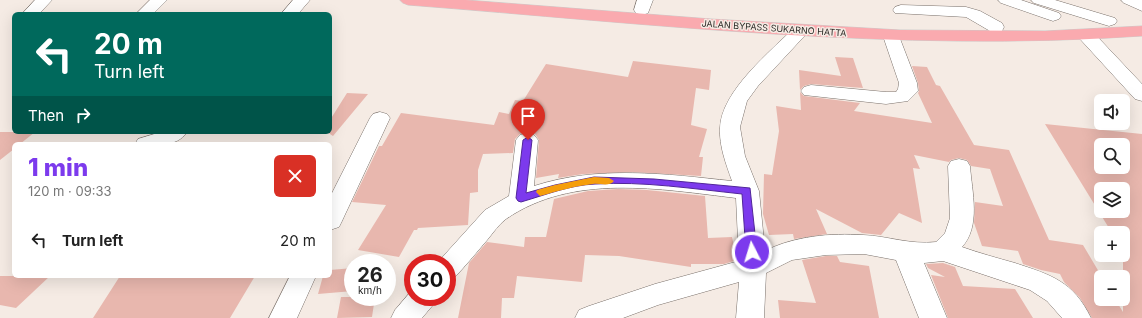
<!DOCTYPE html>
<html lang="en">
<head>
<meta charset="utf-8">
<style>
	body { margin:0; font-family:Inter,sans-serif; background:#f6f6f6; color:#222; height:100vh; display:flex; flex-direction:column; font-size:15px; white-space:nowrap }
	* { box-sizing:border-box; margin:0 }
	p { font-size:13px; color:#767676 }
	.icon { flex:none; width:22px; height:22px; fill:none; stroke:currentColor; stroke-width:2; stroke-linecap:round; stroke-linejoin:round }
	.map { position:relative; flex:1; overflow:hidden }
	.details { position:absolute; left:12px; top:142px; width:320px; height:136px; display:flex; flex-direction:column; background:#fff; border-radius:6px; box-shadow:0 4px 16px #0002 }
	.details>* { flex:none }
	.guide { position:absolute; left:12px; top:12px; width:320px; height:122px; border-radius:6px; box-shadow:0 4px 16px #0002; background:#00695c; color:#fff; overflow:hidden }
	.controls { position:absolute; left:1094px; top:94px; display:grid; gap:8px }
	.controls a { display:grid; place-items:center; width:36px; height:36px; border-radius:6px; background:#fff; box-shadow:0 4px 16px #0002; font-size:20px }
	.speed { position:absolute; left:344px; top:254px; display:flex; gap:8px; font-size:20px; font-weight:700; text-align:center }
	.speed>* { display:grid; place-content:center; width:52px; height:52px; border-radius:50%; background:#fff; box-shadow:0 4px 16px #0002; line-height:1 }
	.speed small { font-size:10px; font-weight:400 }
	.speed .limit { border:6px solid #d22; background:#fff; color:#111 }
	.pin { position:absolute; display:grid; place-items:center; width:34px; height:34px; color:#fff; margin:-41px -17px; border-radius:50% 50% 50% 0; rotate:-45deg; box-shadow:0 0 4px #0007 }
	.pin .icon { rotate:45deg }
	.me { position:absolute; width:44px; margin:-22px; rotate:355deg; stroke-linejoin:round; filter:drop-shadow(0 0 3px #0008) }
	.turn { display:flex; align-items:center; gap:14px; height:84px; padding:0 16px; font-size:18px }
	.turn .icon { width:52px; height:52px; stroke-width:2.5 }
	.turn b { display:block; font-size:28px; line-height:34px }
	.then { display:flex; align-items:center; height:38px; padding:0 16px; background:#0003; gap:8px; font-size:15px }
	.round { display:grid; place-items:center; flex:none; width:42px; height:42px; border-radius:6px; background:#f6f6f6 }
	.summary { display:flex; align-items:center; justify-content:space-between; height:68px; padding:0 16px }
	h1 { font-size:24px; font-weight:800; line-height:30px; color:#7c3aed }
	ul { padding:0; list-style:none }
	li { display:flex; align-items:center; gap:12px; height:60px; padding:0 16px }
	li div { flex:1 }
	li b { display:block; font-size:15px }
	li em { font-style:normal }
	.map>svg:first-child { display:block }
</style>
</head>
<body>
<div class="map">
<svg width="1142" height="318" viewBox="0 0 1142 318">
	<rect width="100%" height="100%" fill="#f5ebe4"/>
	<path fill="#e8b7ae" fill-rule="evenodd" d="M 835,57 L 853,58 L 863,88 L 811,84 L 804,86 L 800,90 L 799,70 L 841,76 Z
		M 633,61 L 711,70 L 709,90 L 696,88 L 691,125 L 707,129 L 699,157 L 703,157 L 701,176 L 632,172 L 583,174 L 558,178 L 559,174 L 536,178 L 539,140 L 535,134 L 527,132 L 520,134 L 515,139 L 513,153 L 483,154 L 478,170 L 478,192 L 470,193 L 468,225 L 418,228 L 417,230 L 414,230 L 399,257 L 358,250 L 386,205 L 352,202 L 379,146 L 382,146 L 401,113 L 494,125 L 499,112 L 509,114 L 515,100 L 523,101 L 546,64 L 628,77 Z
		M 912,66 L 927,67 L 936,85 L 940,86 L 974,145 L 1009,150 L 1049,240 L 1083,245 L 1102,277 L 1101,277 L 1101,299 L 1115,299 L 1123,312 L 1123,233 L 1112,233 L 1045,124 L 1142,134 L 1142,318 L 1092,318 L 1080,298 L 1064,282 L 1060,274 L 1041,270 L 1023,264 L 1018,251 L 982,246 L 974,223 L 975,202 L 1003,206 L 990,169 L 971,166 L 967,160 L 959,158 L 951,160 L 949,162 L 914,155 L 920,169 L 913,168 L 922,223 L 899,213 L 881,235 L 862,233 L 816,209 L 827,234 L 794,239 L 793,234 L 769,235 L 763,214 L 764,174 L 772,175 L 779,131 L 776,106 L 801,110 L 800,92 L 804,96 L 860,103 L 854,111 L 932,123 L 918,93 L 919,91 L 918,83 ZM 1101,145 L 1123,145 L 1123,167 L 1101,167 ZM 1101,189 L 1123,189 L 1123,211 L 1101,211 Z
		M 347,93 L 368,94 L 333,136 L 327,132 L 330,132 L 330,120 Z
		M 0,132 L 35,132 L 20,144 L 14,144 L 14,149 L 0,160 Z
		M 618,189 L 647,190 L 705,196 L 708,238 L 732,237 L 737,260 L 724,264 L 691,264 L 691,267 L 619,256 L 585,255 L 582,282 L 517,276 L 514,298 L 502,298 L 501,318 L 458,318 L 469,263 L 487,242 L 524,247 L 525,237 L 546,237 L 554,199 L 588,191 Z
		M 826,256 L 837,256 L 840,262 L 869,266 L 879,318 L 780,318 L 778,300 L 816,303 L 802,260 Z
		M 943,263 L 955,267 L 963,286 L 1015,289 L 1033,318 L 948,318 L 931,275 L 945,277 L 928,268 L 926,264 Z
		M 353,268 L 353,291 L 318,294 L 323,276 L 330,276 L 330,270 Z
		M 0,276 L 50,276 L 16,308 L 0,305 Z
		M 120,276 L 255,276 L 230,318 L 93,318 Z
		M 341,297 L 375,297 L 372,317 L 337,318 Z"/>
	<g fill="none" stroke-linecap="round" stroke-linejoin="round">
		<defs>
			<path id="minor" d="M 35,0 L 52,0 L 39,14 L 22,14 Z
				M 150,0 L 167,0 L 153,14 L 136,14 Z
				M 293,0 L 310,0 L 298,14 L 281,14 Z
				M 637,0 L 653,0 L 648,13 L 642,15 L 636,13 L 634,10 Z
				M 998,0 L 1021,0 L 1059,13 L 1061,16 L 1059,19 L 1053,21 L 1047,19 L 1001,3 Z
				M 1031,0 L 1055,0 L 1115,18 L 1117,21 L 1115,24 L 1109,26 L 1034,3 Z
				M 1121,0 L 1142,0 L 1142,11 L 1124,3 Z
				M 901,5 L 966,7 L 980,11 L 1002,23 L 1004,27 L 1002,31 L 996,32 L 990,31 L 966,17 L 895,13 L 893,10 L 895,7 Z
				M 802,25 L 808,26 L 810,30 L 758,86 L 747,101 L 740,127 L 745,156 L 759,191 L 765,251 C 794,236 831,233 863,235 C 888,236 910,245 936,242 L 945,233 L 950,218 L 948,166 L 951,161 L 959,159 L 967,161 L 970,166 C 972,192 981,226 962,247 C 979,253 997,258 1015,263 C 1051,275 1073,281 1091,318 L 1062,318 L 1047,301 L 1030,290 L 943,261 L 924,263 L 947,318 L 919,318 L 896,260 L 864,254 L 826,255 L 792,260 L 766,273 L 764,318 L 736,318 L 739,282 L 658,305 L 623,318 L 575,318 L 579,310 L 589,306 L 655,284 L 739,261 L 736,198 C 660,189 573,173 506,219 C 499,224 493,233 488,239 C 477,252 467,264 456,276 L 447,279 L 447,263 L 437,263 L 438,262 L 485,210 L 509,196 L 516,140 L 520,135 L 527,133 L 534,135 L 538,140 L 534,186 C 598,165 666,174 732,181 C 726,164 719,146 720,128 C 721,91 771,51 796,26 Z
				M 1086,30 L 1092,31 L 1142,84 L 1142,101 L 1135,99 L 1080,39 L 1078,35 L 1080,31 Z
				M 891,31 L 897,32 L 899,36 L 917,83 L 918,91 L 908,101 L 886,104 L 804,95 L 801,91 L 804,87 L 811,85 L 886,92 L 896,92 L 898,89 L 899,83 L 883,36 L 885,32 Z
				M 380,112 L 387,114 L 390,118 L 342,221 L 339,227 L 330,230 L 330,197 L 370,118 L 373,114 Z
				M 161,132 L 187,132 C 176,149 153,144 135,144 L 138,139 Z
				M 290,276 L 316,276 L 297,318 L 269,318 Z
				M 413,289 L 413,297 L 437,297 L 433,305 L 422,318 L 391,318 L 395,310 Z"/>
			<path id="highway" d="M 400,0 L 466,0 L 711,19 L 900,30 L 1045,31 L 1142,26 L 1142,36 C 897,53 652,24 408,5 L 403,3 Z"/>
		</defs>
		<use href="#minor" stroke="#7a716b" stroke-width="1"/>
		<use href="#highway" stroke="#cccbca" stroke-width="1"/>
		<use href="#minor" fill="#fff" fill-rule="evenodd"/>
		<use href="#highway" fill="#faaaaf" fill-rule="evenodd"/>
	</g>
	<path fill="#7c3aed" stroke="#51269a" d="M 528,137 L 532,140 L 526,193 L 555,185 L 594,177 L 654,179 L 750,188 L 757,252 L 755,255 L 748,255 L 746,252 L 742,194 C 694,189 643,181 595,184 C 570,185 545,195 521,202 L 518,201 L 516,198 L 523,140 Z"/>
	<path fill="#f59e0b" d="M 594,177 L 609,178 L 614,181 C 609,187 600,183 593,184 C 575,186 558,191 540,196 L 536,192 L 537,190 L 555,185 Z"/>
	<g text-anchor="middle" dominant-baseline="central" stroke-width="3" stroke-linejoin="round" paint-order="stroke">
		<g font-size="9" fill="#2a2724" stroke="#f5ebe4">
			<text transform="translate(774 28) rotate(4)">JALAN BYPASS SUKARNO HATTA</text>
		</g>
	</g>
</svg>
<div class="controls">
<a><svg class="icon" aria-label="sound" viewBox="0 0 24 24"><path d="M4 9h4l5-4v14l-5-4H4zM17 9q2 3 0 6"/></svg></a>
<a><svg class="icon" aria-label="search" viewBox="0 0 24 24"><circle cx="10" cy="10" r="6"/><path d="M15 15l6 6"/></svg></a>
<a><svg class="icon" aria-label="layers" viewBox="0 0 24 24"><path d="M12 4l9 5-9 5-9-5zM3 14l9 5 9-5"/></svg></a>
<a>+</a>
<a>−</a>
</div>
<div class="speed"><div>26<small>km/h</small></div><div class="limit">30</div></div>
<div class="pin" style="left:528px;top:140px;background:#d93025"><svg class="icon" aria-label="arrive" viewBox="0 0 24 24"><path d="M6 21V4h12l-3 4 3 4H6"/></svg></div>
<svg class="me" style="left:752px;top:252px" viewBox="-20 -20 40 40"><circle r="17" fill="#7c3aed" stroke="#fff" stroke-width="3"/><path d="M0-11L8 9 0 5-8 9z" fill="#fff"/></svg>
<div class="guide">
<div class="turn"><svg class="icon" aria-label="left" viewBox="0 0 24 24"><path d="M17 20v-9H6M10 6l-5 5 5 5"/></svg><div><b>20 m</b>Turn left</div></div>
<div class="then">Then<svg class="icon" aria-label="right" viewBox="0 0 24 24"><path d="M7 20v-9h11M14 6l5 5-5 5"/></svg></div>
</div>
<section class="details">
<div class="summary"><div><h1>1 min</h1><p>120 m · 09:33</p></div><a class="round" style="background:#d93025;color:#fff"><svg class="icon" aria-label="close" viewBox="0 0 24 24"><path d="M6 6l12 12M18 6L6 18"/></svg></a></div>
<ul>
<li><svg class="icon" aria-label="left" viewBox="0 0 24 24"><path d="M17 20v-9H6M10 6l-5 5 5 5"/></svg><div><b>Turn left</b></div><em>20 m</em></li>
</ul>
</section>
</div>
</body>
</html>
